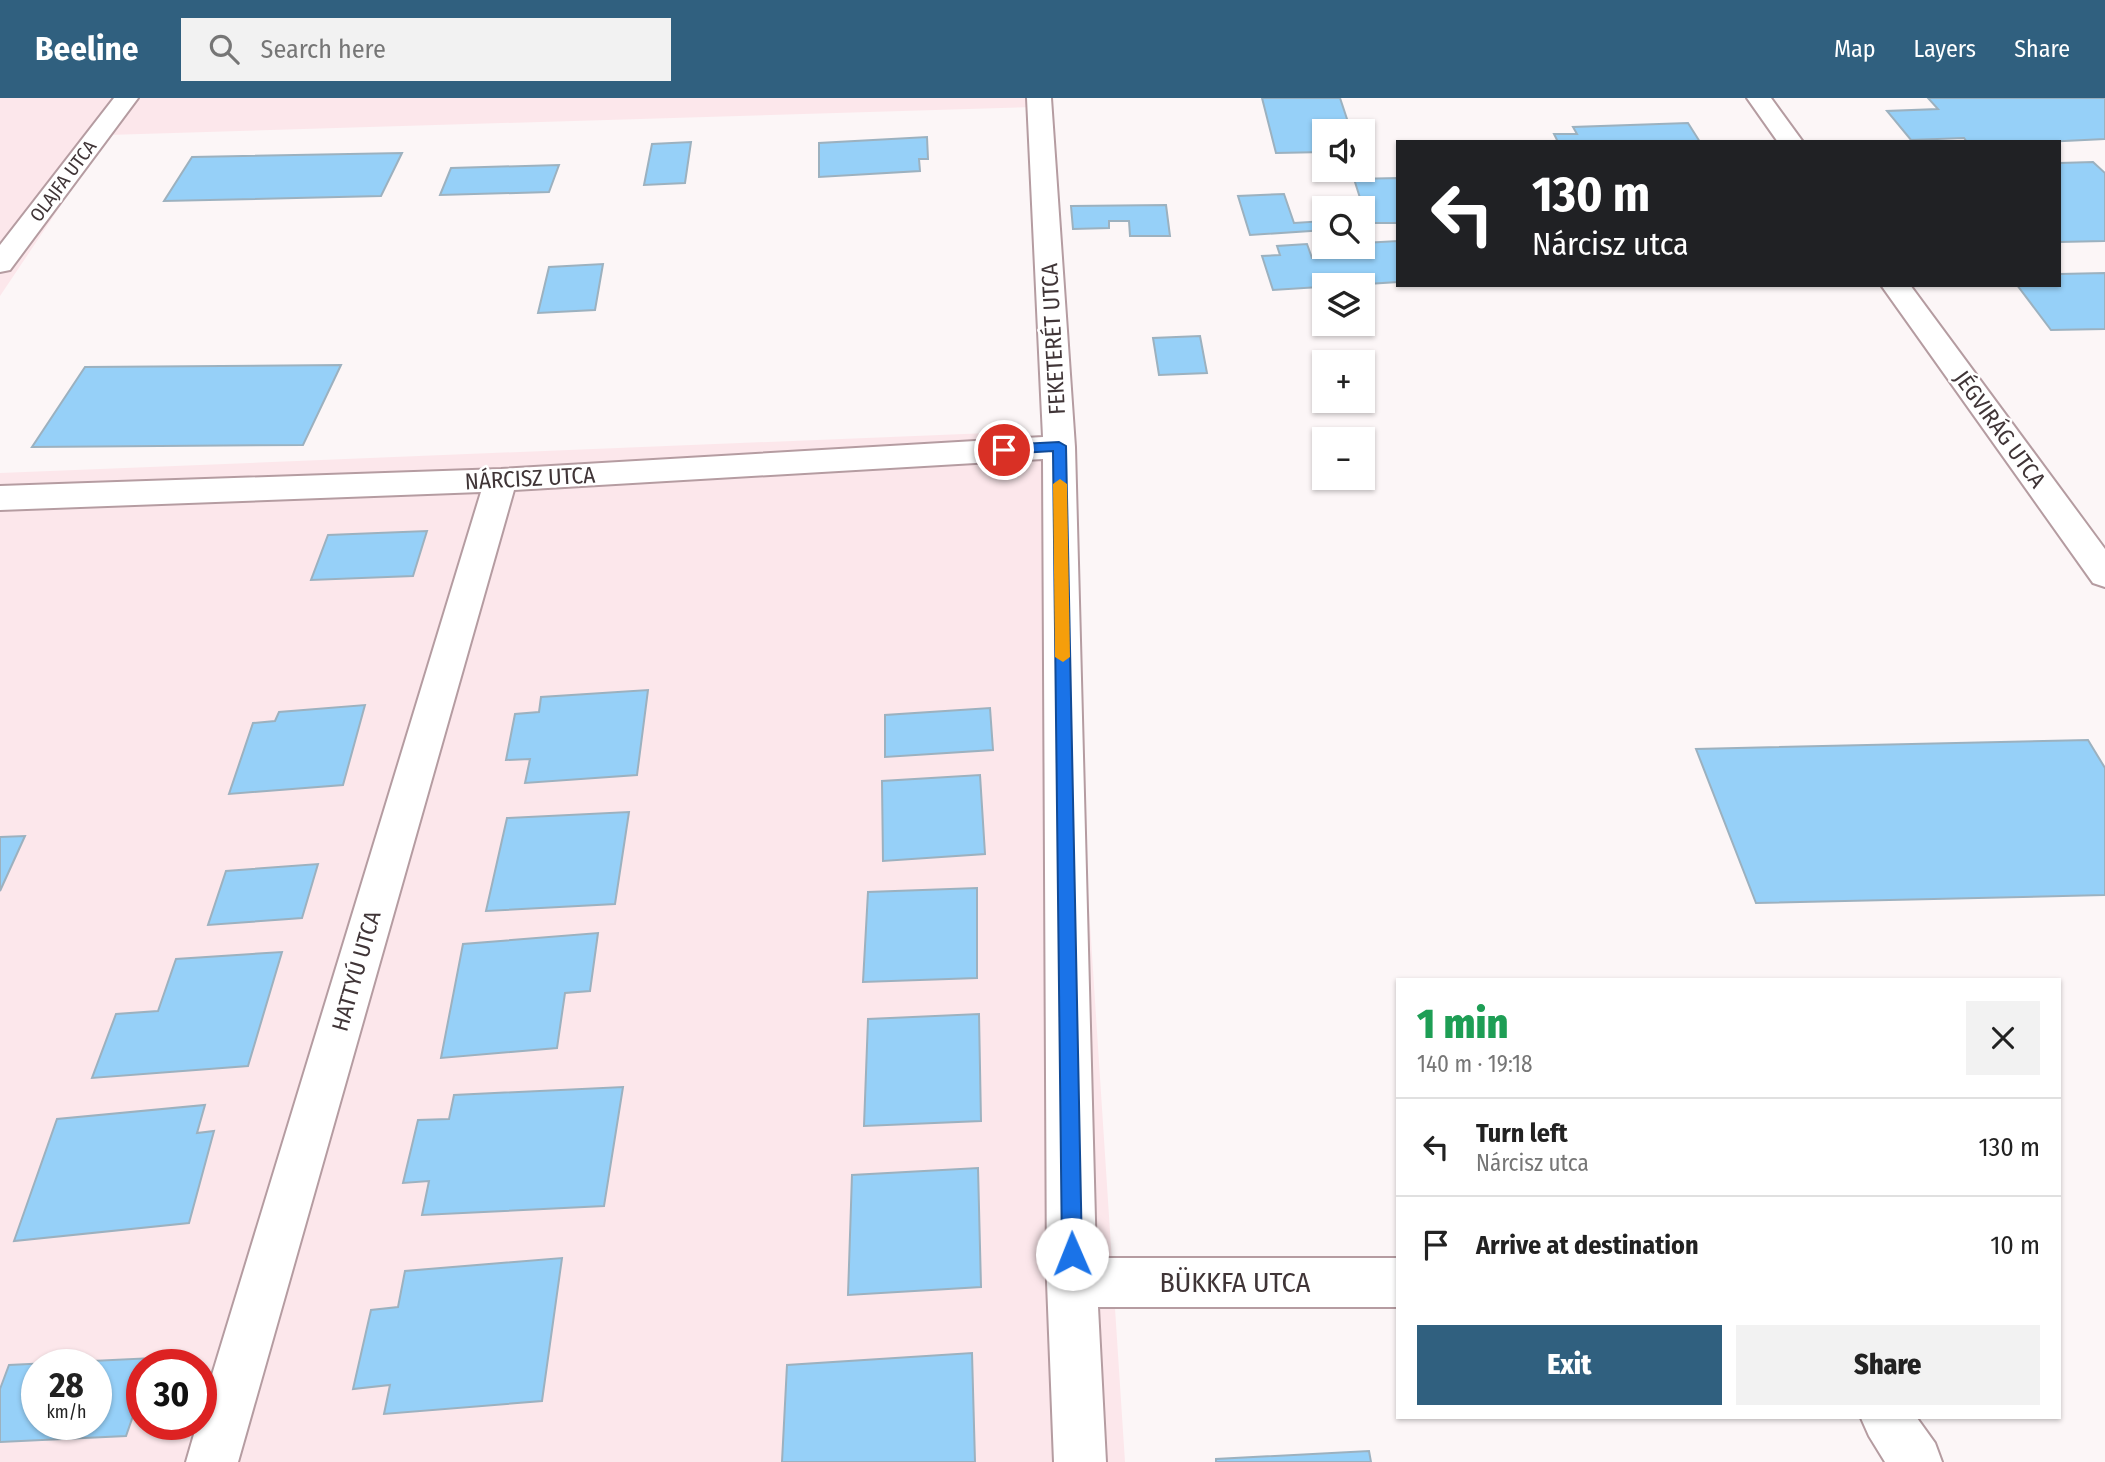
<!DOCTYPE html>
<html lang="en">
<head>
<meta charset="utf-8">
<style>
	body { margin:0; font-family:"Fira Sans Condensed",sans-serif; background:#f2f2f2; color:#222; height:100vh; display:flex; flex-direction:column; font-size:26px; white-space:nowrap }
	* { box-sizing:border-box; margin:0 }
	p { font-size:23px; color:#767676 }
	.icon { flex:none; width:38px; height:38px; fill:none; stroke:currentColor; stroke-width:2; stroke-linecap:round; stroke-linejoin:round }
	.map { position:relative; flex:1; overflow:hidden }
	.panel { position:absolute; left:1396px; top:880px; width:665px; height:441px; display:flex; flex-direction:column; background:#fff; border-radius:0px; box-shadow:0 2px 5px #0004 }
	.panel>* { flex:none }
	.top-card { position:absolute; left:1396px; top:42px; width:665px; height:147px; border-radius:0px; box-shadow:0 2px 5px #0004; background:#202124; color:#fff; overflow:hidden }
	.buttons { position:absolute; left:1312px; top:21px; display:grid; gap:14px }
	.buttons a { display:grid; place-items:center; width:63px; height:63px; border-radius:0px; background:#fff; box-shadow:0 2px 5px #0004; font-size:35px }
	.speed { position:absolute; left:21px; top:1251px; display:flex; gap:14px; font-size:35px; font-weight:700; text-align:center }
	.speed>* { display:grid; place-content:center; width:91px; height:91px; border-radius:50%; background:#fff; box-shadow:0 2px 5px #0004; line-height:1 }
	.speed small { font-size:18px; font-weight:400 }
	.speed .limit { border:10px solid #d22; background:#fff; color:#111 }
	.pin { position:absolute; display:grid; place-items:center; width:60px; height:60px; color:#fff; margin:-30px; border:4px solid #fff; border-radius:50%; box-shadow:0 2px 7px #0007 }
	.me { position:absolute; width:77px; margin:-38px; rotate:359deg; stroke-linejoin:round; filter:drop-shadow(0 0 5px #0008) }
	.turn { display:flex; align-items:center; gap:24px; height:147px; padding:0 21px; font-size:32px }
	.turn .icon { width:91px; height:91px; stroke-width:2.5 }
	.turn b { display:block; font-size:49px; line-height:60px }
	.round { display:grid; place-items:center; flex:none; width:74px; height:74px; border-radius:0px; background:#f2f2f2 }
	.head { display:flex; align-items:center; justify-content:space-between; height:119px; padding:0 21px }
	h1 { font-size:42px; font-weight:800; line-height:52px; color:#1e9e55 }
	.button { display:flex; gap:14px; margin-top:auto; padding:14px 21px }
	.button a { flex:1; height:80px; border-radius:0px; background:#30607f; color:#fff; font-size:28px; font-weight:800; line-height:80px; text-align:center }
	.button a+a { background:#f2f2f2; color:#222 }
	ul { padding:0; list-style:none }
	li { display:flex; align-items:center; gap:21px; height:98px; padding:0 21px; border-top:2px solid #e0e0e0 }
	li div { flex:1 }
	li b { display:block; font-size:26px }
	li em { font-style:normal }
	header { display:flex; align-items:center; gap:42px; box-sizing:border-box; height:98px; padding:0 35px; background:#30607f; color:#fff }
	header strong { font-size:33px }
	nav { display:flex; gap:38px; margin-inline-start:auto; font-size:24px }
	.search { width:490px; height:63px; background:#f2f2f2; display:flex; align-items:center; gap:18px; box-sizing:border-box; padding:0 24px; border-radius:0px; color:#767676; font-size:26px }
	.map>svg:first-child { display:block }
</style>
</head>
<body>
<header>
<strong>Beeline</strong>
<div class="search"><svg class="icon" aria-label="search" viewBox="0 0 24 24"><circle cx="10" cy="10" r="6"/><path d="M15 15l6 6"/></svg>Search here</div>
<nav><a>Map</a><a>Layers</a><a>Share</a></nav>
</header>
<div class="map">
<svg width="2105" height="1364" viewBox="0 0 2105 1364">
	<rect width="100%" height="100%" fill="#fcf6f7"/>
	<path fill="#fce7eb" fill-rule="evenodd" d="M 0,0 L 1034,0 L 1033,9 L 108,37 L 0,198 Z
		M 1013,334 L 1059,349 L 1125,1364 L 0,1364 L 0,375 ZM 37,1267 L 96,1267 L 96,1326 L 37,1326 ZM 142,1267 L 201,1267 L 201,1326 L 142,1326 Z"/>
	<path fill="#96d0f8" stroke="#9cb1bf" stroke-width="2" fill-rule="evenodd" d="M 1262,0 L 1340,0 L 1351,33 L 1325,33 L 1325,54 L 1276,55 Z
		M 1928,0 L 2105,0 L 2105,41 L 2044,44 L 1967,44 L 1964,40 L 1911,42 L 1887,13 L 1938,11 Z
		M 1688,25 L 1700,44 L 1558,44 L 1554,36 L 1577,36 L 1573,29 Z
		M 927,39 L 928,61 L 919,61 L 920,73 L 819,79 L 819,45 Z
		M 691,44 L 685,85 L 644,87 L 652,46 Z
		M 402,55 L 381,98 L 164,103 L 192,59 Z
		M 2093,64 L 2105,75 L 2105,143 L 2060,144 L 2060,65 Z
		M 559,67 L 549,94 L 440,97 L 451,70 Z
		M 1398,80 L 1398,125 L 1368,125 L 1354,81 Z
		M 1284,96 L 1294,125 L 1325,123 L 1325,132 L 1250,137 L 1238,98 Z
		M 1166,107 L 1170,138 L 1130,138 L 1129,123 L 1109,123 L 1109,130 L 1073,131 L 1071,108 Z
		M 1398,143 L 1398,184 L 1273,192 L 1262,158 L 1280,157 L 1277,148 L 1307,146 L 1312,160 L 1334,159 L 1330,149 L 1363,149 L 1363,145 Z
		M 603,166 L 595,212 L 538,215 L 549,169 Z
		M 2105,175 L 2105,231 L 2051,232 L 2017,187 L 2060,187 L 2060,176 Z
		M 1200,238 L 1207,275 L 1159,277 L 1153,240 Z
		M 341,267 L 303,347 L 32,349 L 85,269 Z
		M 427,433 L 413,478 L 311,482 L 328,437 Z
		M 648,592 L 637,677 L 525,685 L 530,661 L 506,662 L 515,616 L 539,614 L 541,599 Z
		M 365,607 L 343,687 L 229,696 L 253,625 L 275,623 L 279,614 Z
		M 990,610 L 993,652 L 885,659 L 885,617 Z
		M 2088,642 L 2105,670 L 2105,797 L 1756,805 L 1696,651 Z
		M 980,677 L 985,756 L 883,763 L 882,683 Z
		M 629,714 L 615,806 L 486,813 L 507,720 Z
		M 25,738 L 0,793 L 0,739 Z
		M 318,766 L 302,820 L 208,827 L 226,773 Z
		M 977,790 L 977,880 L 863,884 L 868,794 Z
		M 598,835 L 590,893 L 565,895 L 557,950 L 441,960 L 463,846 Z
		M 282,854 L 248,968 L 92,980 L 116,916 L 158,913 L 176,861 Z
		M 979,916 L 981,1023 L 864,1028 L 868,921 Z
		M 623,989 L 604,1108 L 422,1117 L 429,1083 L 403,1085 L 418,1022 L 449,1021 L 454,997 Z
		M 205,1007 L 197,1035 L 214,1033 L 189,1125 L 14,1143 L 57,1021 Z
		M 978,1070 L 981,1189 L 848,1197 L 852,1077 Z
		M 562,1160 L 542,1303 L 384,1316 L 390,1287 L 353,1291 L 371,1212 L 398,1209 L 405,1173 Z
		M 972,1255 L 975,1364 L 782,1364 L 787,1267 Z
		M 153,1260 L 150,1267 L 142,1267 L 142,1292 L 126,1338 L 0,1344 L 0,1291 L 9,1267 ZM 37,1267 L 96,1267 L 96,1326 L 37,1326 Z
		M 1369,1353 L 1371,1364 L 1216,1364 L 1216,1361 Z"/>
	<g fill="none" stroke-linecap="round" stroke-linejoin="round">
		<defs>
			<path id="street" d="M 114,0 L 138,0 L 10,172 L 0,174 L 0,147 Z
				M 1027,0 L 1051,0 L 1075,349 L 1096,1160 L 1398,1160 L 1398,1209 L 1098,1209 L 1106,1364 L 1054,1364 L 1047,1184 L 1043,361 L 514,392 L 238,1364 L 186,1364 L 197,1326 L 201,1326 L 201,1313 L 481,394 L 0,412 L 0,388 L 501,371 L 1043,339 Z
				M 1747,0 L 1771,0 L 1803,44 L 1778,44 Z
				M 1881,187 L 1910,187 L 2105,451 L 2105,489 L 2093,485 Z
				M 1861,1320 L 1917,1320 L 1935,1345 L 1942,1364 L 1885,1364 L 1869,1338 Z"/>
		</defs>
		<use href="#street" stroke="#b59ca1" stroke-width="4"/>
		<use href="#street" fill="#fff" fill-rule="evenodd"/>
	</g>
	<path fill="#1a73e8" stroke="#114b97" stroke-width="2" d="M 1059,344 L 1066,348 L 1082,1156 L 1079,1163 L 1072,1166 L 1065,1163 L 1062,1156 L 1053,353 L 1004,356 L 997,352 L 1004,347 Z"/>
	<path fill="#f59e0b" d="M 1060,381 L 1067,386 L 1070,559 L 1063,564 L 1055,559 L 1053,386 Z"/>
	<g text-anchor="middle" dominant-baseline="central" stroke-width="5" stroke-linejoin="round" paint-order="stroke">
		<g font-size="19" fill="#403537" stroke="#fff">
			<text transform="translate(63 83) rotate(-53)">OLAJFA UTCA</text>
		</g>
		<g font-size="23" fill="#403537" stroke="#fff">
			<text transform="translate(1053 241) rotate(-93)">FEKETERÉT UTCA</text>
			<text transform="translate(2000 331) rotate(54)">JÉGVIRÁG UTCA</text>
			<text transform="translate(530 380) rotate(-3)">NÁRCISZ UTCA</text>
			<text transform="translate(356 873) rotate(-74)">HATTYÚ UTCA</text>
		</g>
		<g font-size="28" fill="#403537" stroke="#fff">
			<text x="1235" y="1184">BÜKKFA UTCA</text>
		</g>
	</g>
</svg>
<div class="buttons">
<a><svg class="icon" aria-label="sound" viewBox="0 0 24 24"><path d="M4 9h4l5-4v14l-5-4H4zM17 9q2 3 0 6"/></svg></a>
<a><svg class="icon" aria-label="search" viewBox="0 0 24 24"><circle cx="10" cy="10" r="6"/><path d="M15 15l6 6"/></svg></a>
<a><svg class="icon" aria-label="layers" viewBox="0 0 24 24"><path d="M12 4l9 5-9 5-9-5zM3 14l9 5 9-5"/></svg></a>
<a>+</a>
<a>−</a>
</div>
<div class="speed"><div>28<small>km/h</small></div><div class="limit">30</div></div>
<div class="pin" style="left:1004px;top:352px;background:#d93025"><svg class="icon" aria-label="arrive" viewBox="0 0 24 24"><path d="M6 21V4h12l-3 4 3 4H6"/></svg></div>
<svg class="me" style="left:1072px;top:1156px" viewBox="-20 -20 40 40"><circle r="19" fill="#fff"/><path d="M0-13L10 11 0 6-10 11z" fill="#1a73e8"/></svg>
<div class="top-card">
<div class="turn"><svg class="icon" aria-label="left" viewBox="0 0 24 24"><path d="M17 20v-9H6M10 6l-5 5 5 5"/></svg><div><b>130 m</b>Nárcisz utca</div></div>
</div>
<section class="panel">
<div class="head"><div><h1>1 min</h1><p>140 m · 19:18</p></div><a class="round"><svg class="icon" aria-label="close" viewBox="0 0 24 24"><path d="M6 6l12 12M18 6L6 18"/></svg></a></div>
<ul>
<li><svg class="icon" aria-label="left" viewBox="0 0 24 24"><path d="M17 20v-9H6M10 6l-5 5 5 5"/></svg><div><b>Turn left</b><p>Nárcisz utca</p></div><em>130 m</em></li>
<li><svg class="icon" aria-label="arrive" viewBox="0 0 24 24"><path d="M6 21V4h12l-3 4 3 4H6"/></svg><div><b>Arrive at destination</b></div><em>10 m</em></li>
</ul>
<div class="button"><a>Exit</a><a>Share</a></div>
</section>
</div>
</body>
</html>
